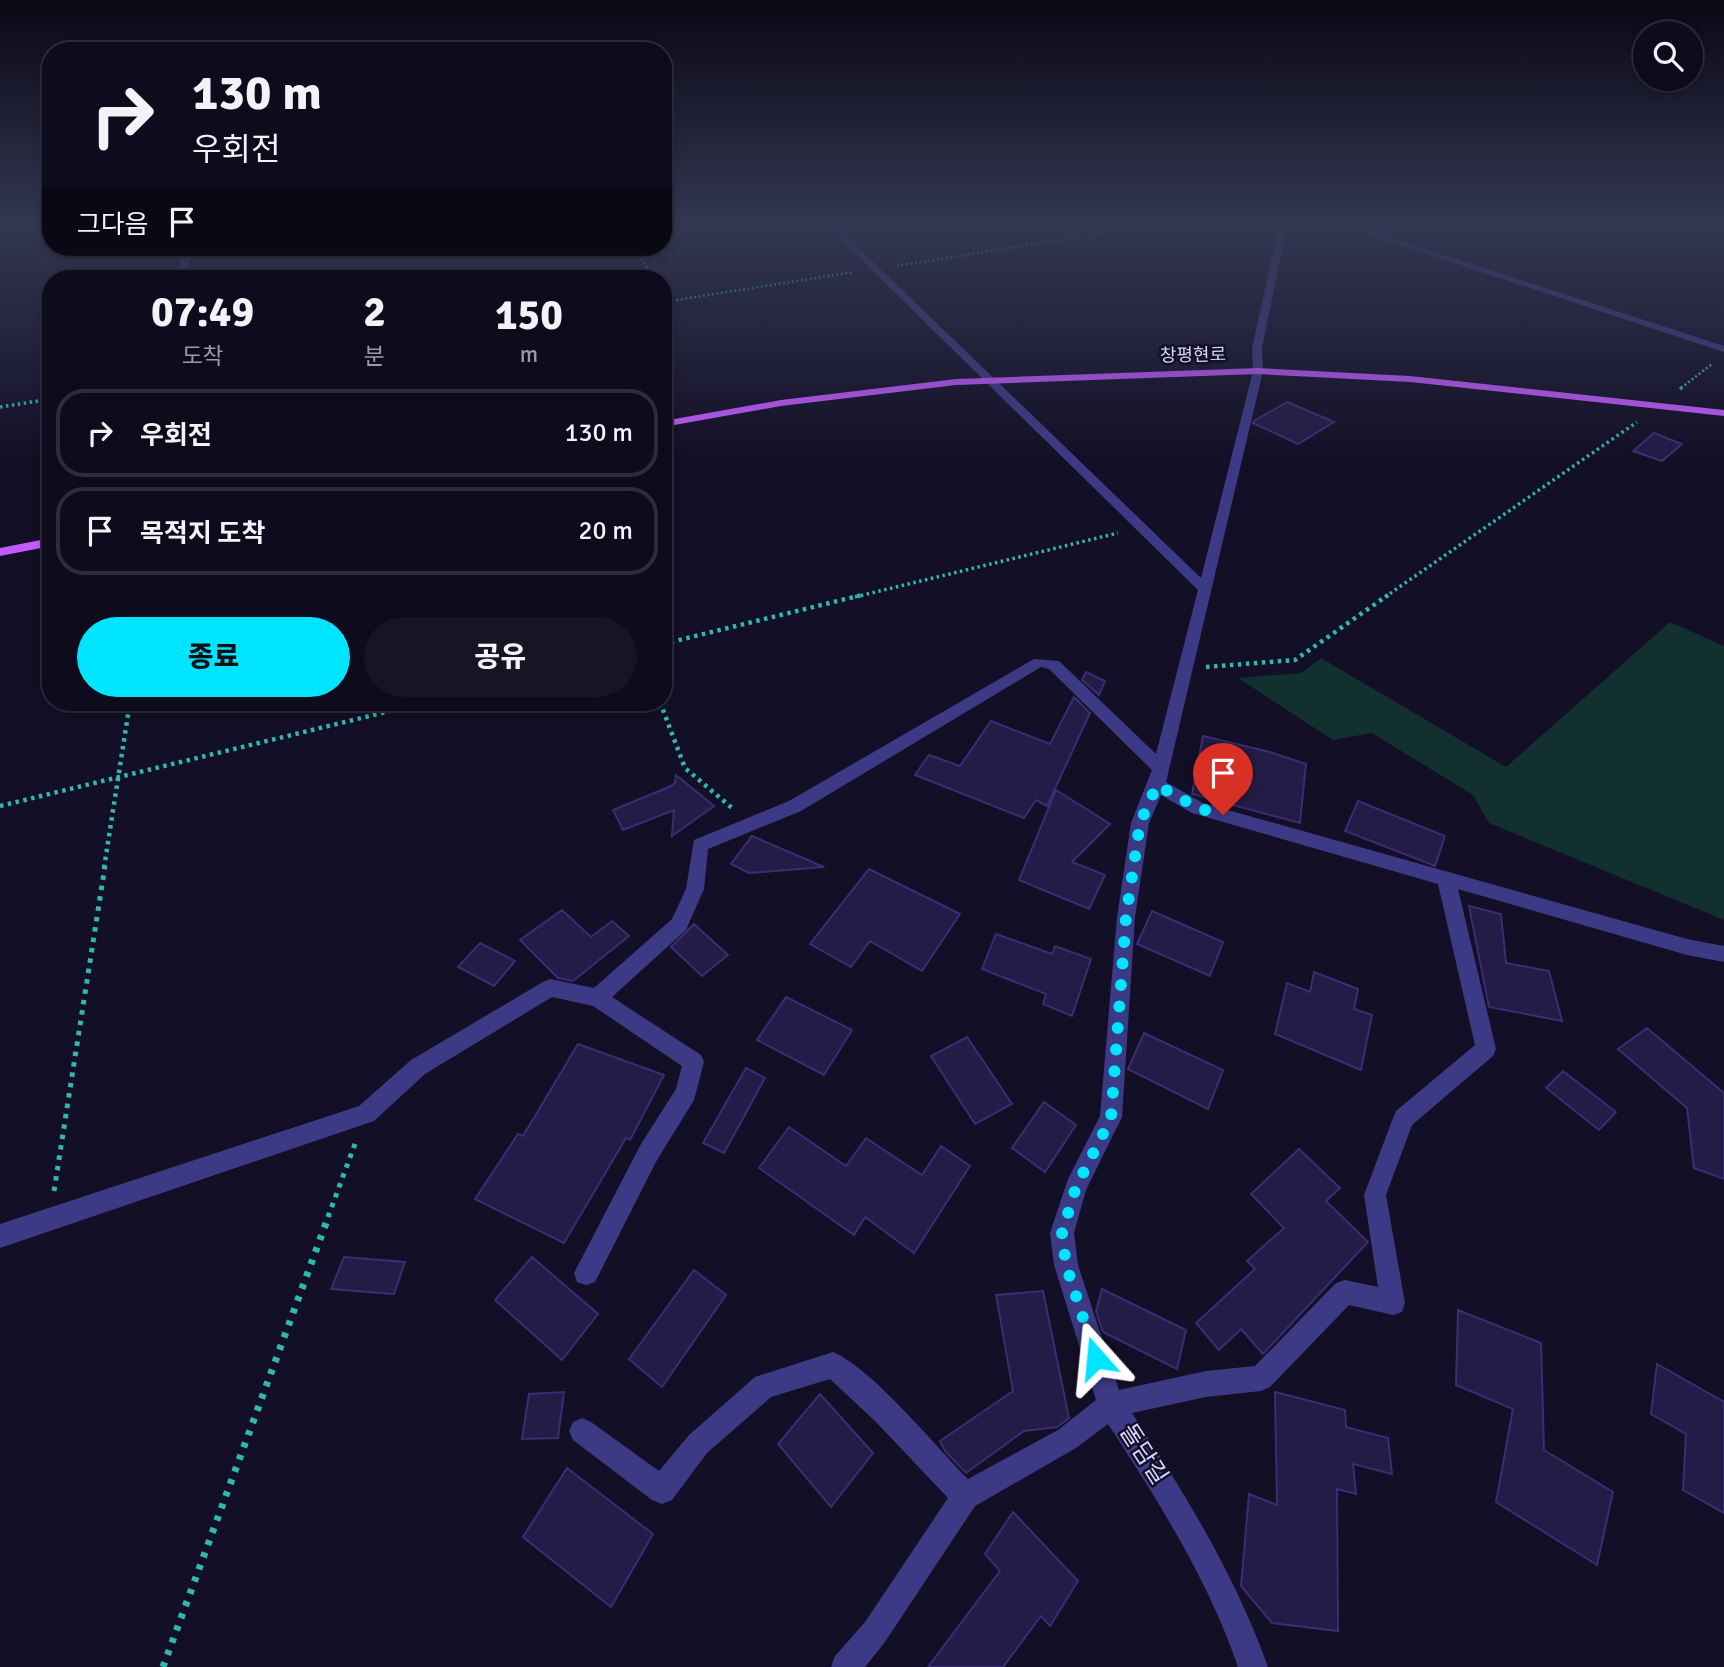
<!DOCTYPE html>
<html lang="ko">
<head>
<meta charset="utf-8">
<style>
	body { margin:0; font-family:Signika,"Noto Sans KR",sans-serif; background:#171425; color:#f1f3f6; height:100vh; display:flex; flex-direction:column; font-size:26px; white-space:nowrap }
	* { box-sizing:border-box; margin:0 }
	p { font-size:23px; color:#9b9ba3 }
	.icon { flex:none; width:38px; height:38px; fill:none; stroke:currentColor; stroke-width:2; stroke-linecap:round; stroke-linejoin:round }
	.map { position:relative; flex:1; overflow:hidden }
	.panel { position:absolute; left:42px; top:270px; width:630px; height:441px; display:flex; flex-direction:column; background:#0e0b1c; border-radius:28px; box-shadow:0 4px 10px #0003,0 0 0 2px #2e2b3b }
	.panel>* { flex:none }
	.guide { position:absolute; left:42px; top:42px; width:630px; height:214px; border-radius:28px; box-shadow:0 4px 10px #0003,0 0 0 2px #2e2b3b; background:#0e0b1c; color:#f1f3f6; overflow:hidden }
	.controls { position:absolute; left:1633px; top:21px; display:grid; gap:14px }
	.controls a { display:grid; place-items:center; width:70px; height:70px; border-radius:50%; background:#0e0b1c; box-shadow:0 4px 10px #0003,0 0 0 2px #2e2b3b; font-size:35px }
	.pin { position:absolute; display:grid; place-items:center; width:60px; height:60px; color:#fff; margin:-72px -30px; border-radius:50% 50% 50% 0; rotate:-45deg; box-shadow:0 0 7px #0007 }
	.pin .icon { rotate:45deg }
	.me { position:absolute; width:77px; margin:-38px; rotate:342deg; stroke-linejoin:round; filter:drop-shadow(0 0 5px #0008) }
	.turn { display:flex; align-items:center; gap:24px; height:147px; padding:0 35px; font-size:32px }
	.turn .icon { width:91px; height:91px; stroke-width:2.5 }
	.turn b { display:block; font-size:49px; line-height:60px }
	.then { display:flex; align-items:center; height:66px; padding:0 35px; background:#0003; gap:14px; font-size:26px }
	.eta { display:flex; justify-content:space-evenly; align-items:center; height:119px; text-align:center }
	.eta b { font-size:42px; font-weight:800; line-height:49px }
	.button { display:flex; gap:14px; margin-top:auto; padding:14px 35px }
	.button a { flex:1; height:80px; border-radius:42px; background:#00e5ff; color:#111; font-size:28px; font-weight:800; line-height:80px; text-align:center }
	.button a+a { background:#171425; color:#f1f3f6 }
	ul { padding:0; list-style:none }
	li { display:flex; align-items:center; gap:21px; height:88px; margin:0 14px 10px; padding:0 21px; border:4px solid #2e2b3b; border-radius:28px }
	li div { flex:1 }
	li b { display:block; font-size:26px }
	li em { font-style:normal }
	.map>svg:first-child { display:block }
</style>
</head>
<body>
<div class="map">
<svg width="1724" height="1667" viewBox="0 0 1724 1667">
	<rect width="100%" height="100%" fill="#130f26"/>
	<path fill="#12302f" d="M 1670,622 L 1724,646 L 1724,920 L 1489,823 L 1473,795 L 1372,733 L 1333,740 L 1238,678 L 1301,673 L 1321,658 L 1506,767 Z"/>
	<path fill="#241b47" stroke="#3b2d73" stroke-width="2" d="M 1287,402 L 1334,422 L 1298,444 L 1253,423 L 1254,421 Z
		M 1654,433 L 1682,444 L 1662,461 L 1633,451 Z
		M 1086,672 L 1105,681 L 1099,695 L 1082,680 Z
		M 1074,697 L 1090,713 L 1047,806 L 1036,800 L 1024,818 L 915,775 L 929,755 L 960,766 L 991,721 L 1050,744 Z
		M 1203,736 L 1270,752 L 1306,764 L 1300,823 L 1192,794 Z
		M 676,775 L 714,806 L 672,836 L 674,810 L 623,830 L 613,810 L 671,786 L 675,783 Z
		M 1056,790 L 1110,824 L 1072,862 L 1105,875 L 1089,909 L 1019,880 Z
		M 1358,801 L 1445,836 L 1435,866 L 1345,831 Z
		M 752,836 L 824,867 L 749,873 L 731,864 Z
		M 869,869 L 960,914 L 922,971 L 870,941 L 851,967 L 810,944 Z
		M 1469,906 L 1501,914 L 1506,963 L 1549,971 L 1562,1021 L 1489,1007 Z
		M 562,910 L 591,937 L 612,921 L 629,936 L 573,981 L 558,978 L 520,940 Z
		M 1152,911 L 1223,942 L 1210,976 L 1137,944 Z
		M 694,924 L 728,955 L 702,976 L 671,947 Z
		M 996,934 L 1052,954 L 1055,946 L 1091,959 L 1072,1016 L 1043,1004 L 1046,994 L 982,969 Z
		M 480,943 L 515,961 L 494,986 L 458,967 Z
		M 1314,972 L 1358,989 L 1354,1009 L 1372,1015 L 1361,1070 L 1275,1034 L 1287,983 L 1310,992 Z
		M 786,997 L 852,1030 L 824,1075 L 757,1040 Z
		M 1647,1028 L 1724,1093 L 1724,1179 L 1694,1168 L 1687,1108 L 1618,1049 Z
		M 1144,1033 L 1223,1070 L 1208,1109 L 1128,1069 Z
		M 967,1037 L 1012,1104 L 975,1124 L 931,1056 Z
		M 578,1044 L 664,1075 L 630,1140 L 626,1138 L 564,1243 L 475,1199 L 518,1134 L 523,1136 Z
		M 746,1068 L 765,1078 L 724,1153 L 703,1143 Z
		M 1563,1071 L 1616,1112 L 1599,1130 L 1546,1088 Z
		M 1044,1102 L 1076,1125 L 1045,1172 L 1012,1148 Z
		M 789,1127 L 846,1166 L 866,1138 L 922,1175 L 941,1146 L 970,1166 L 914,1253 L 865,1217 L 854,1235 L 759,1168 Z
		M 1299,1149 L 1340,1188 L 1326,1201 L 1368,1242 L 1263,1354 L 1241,1329 L 1219,1350 L 1196,1323 L 1255,1269 L 1247,1261 L 1284,1228 L 1251,1194 Z
		M 344,1257 L 405,1262 L 394,1294 L 331,1289 Z
		M 532,1257 L 598,1314 L 562,1360 L 495,1300 Z
		M 694,1270 L 726,1295 L 662,1387 L 629,1359 Z
		M 1102,1289 L 1186,1330 L 1177,1369 L 1103,1332 L 1096,1311 Z
		M 1043,1291 L 1069,1418 L 1057,1427 L 1024,1431 L 966,1473 L 945,1451 L 940,1441 L 1013,1391 L 996,1295 Z
		M 1458,1310 L 1541,1343 L 1544,1450 L 1613,1492 L 1597,1565 L 1496,1502 L 1513,1409 L 1456,1385 Z
		M 1657,1364 L 1724,1402 L 1724,1513 L 1683,1490 L 1686,1434 L 1651,1414 Z
		M 564,1392 L 558,1438 L 522,1439 L 529,1394 Z
		M 1275,1392 L 1345,1410 L 1346,1427 L 1388,1438 L 1392,1474 L 1353,1464 L 1356,1494 L 1337,1489 L 1338,1631 L 1272,1623 L 1241,1586 L 1249,1494 L 1277,1505 Z
		M 820,1394 L 873,1453 L 831,1507 L 778,1444 Z
		M 567,1468 L 653,1534 L 611,1607 L 523,1537 Z
		M 1013,1512 L 1078,1581 L 1050,1626 L 1041,1616 L 1003,1667 L 928,1667 L 1000,1571 L 985,1554 Z"/>
	<g fill="none" stroke-linecap="round" stroke-linejoin="round">
		<path stroke="#2fb8b0" stroke-width="2.5" stroke-dasharray="2 2.5" stroke-linecap="butt" d="M 634,247 L 654,278
			M 897,266 L 1152,225
			M 663,293 L 669,301
			M 663,302 L 854,272
			M 1681,388 L 1712,364"/>
		<path stroke="#2fb8b0" stroke-width="3.5" stroke-dasharray="2.5 3.5" stroke-linecap="butt" d="M 1680,389 L 1684,386
			M 0,407 L 51,399
			M 855,597 L 1118,533
			M 1385,597 L 1637,422"/>
		<path stroke="#2fb8b0" stroke-width="4.5" stroke-dasharray="3.5 4.5" stroke-linecap="butt" d="M 663,644 L 862,595
			M 1206,667 L 1295,660 L 1388,595
			M 660,702 L 685,768 L 732,808
			M 0,806 L 427,702
			M 104,868 L 130,702"/>
		<path stroke="#2fb8b0" stroke-width="5" stroke-dasharray="4.5 6" stroke-linecap="butt" d="M 54,1191 L 105,866
			M 328,1217 L 356,1141"/>
		<path stroke="#2fb8b0" stroke-width="7" stroke-dasharray="5 8" stroke-linecap="butt" d="M 163,1667 L 329,1215"/>
		<path fill="#3d3a85" fill-rule="evenodd" d="M 826,225 L 835,225 L 1201,578 L 1253,371 L 1252,348 L 1279,225 L 1287,225 L 1262,348 L 1263,371 L 1166,782 L 1203,803 L 1687,939 L 1724,946 L 1724,962 L 1687,955 L 1458,889 L 1496,1049 L 1493,1056 L 1412,1125 L 1386,1195 L 1405,1303 L 1402,1312 L 1393,1315 L 1349,1305 L 1270,1387 L 1261,1391 L 1206,1397 L 1132,1413 C 1185,1493 1236,1577 1268,1667 L 1238,1667 C 1209,1581 1157,1499 1108,1424 L 1076,1448 L 975,1506 L 885,1642 L 865,1667 L 831,1667 L 835,1656 L 865,1622 L 948,1498 L 875,1421 L 830,1379 L 771,1397 L 707,1453 L 672,1500 L 662,1504 L 652,1500 L 573,1440 L 569,1431 L 573,1422 L 582,1418 L 591,1422 L 659,1471 L 689,1435 L 755,1377 L 833,1352 C 873,1369 935,1446 968,1479 L 1058,1430 L 1096,1400 L 1054,1265 L 1050,1233 L 1068,1179 L 1100,1116 L 1117,917 L 1131,823 L 1152,770 L 1049,669 L 1041,667 L 801,811 L 708,849 L 704,889 L 686,930 L 612,997 L 701,1055 L 704,1062 L 694,1100 L 657,1160 L 595,1282 L 586,1285 L 577,1282 L 574,1273 L 641,1144 L 676,1089 L 682,1066 L 593,1006 L 552,997 L 425,1074 L 374,1121 L 0,1248 L 0,1224 L 359,1106 L 411,1060 L 543,982 L 550,979 L 594,988 L 672,919 L 686,889 L 694,840 L 789,801 L 1034,659 L 1059,661 L 1156,754 L 1198,590 ZM 1161,795 L 1192,813 L 1438,884 L 1475,1045 L 1396,1111 L 1393,1118 L 1364,1195 L 1378,1287 L 1345,1280 L 1336,1283 L 1255,1366 L 1206,1371 L 1119,1390 L 1078,1265 L 1074,1233 L 1086,1190 L 1122,1117 L 1135,917 L 1149,823 Z
			M 1339,225 L 1352,225 L 1724,346 L 1724,352 Z
			M 183,247 L 191,247 L 187,278 L 178,278 Z"/>
		<path fill="#c25bff" fill-rule="evenodd" d="M 1258,368 L 1410,376 L 1724,410 L 1724,416 L 1410,382 L 1258,374 L 956,385 L 781,406 L 663,427 L 663,421 L 781,400 L 956,379 Z
			M 51,538 L 51,546 L 0,556 L 0,548 Z"/>
	</g>
	<linearGradient id="sky" x2="0" y2="1"><stop stop-color="#0a0815"/><stop offset="0.49" stop-color="#333752"/><stop offset="1" stop-color="#333752" stop-opacity="0"/></linearGradient>
	<rect width="1724" height="458" fill="url(#sky)"/>
	<g fill="none" stroke-linecap="round" stroke-linejoin="round">
		<path stroke="#00e5ff" stroke-width="12" stroke-dasharray="0 21.6" d="M 1096,1358 L 1066,1265 L 1062,1233 L 1076,1187 L 1111,1118 L 1126,917 L 1140,823 L 1157,785 L 1198,808 L 1223,815"/>
	</g>
	<g text-anchor="middle" dominant-baseline="central" stroke-width="5" stroke-linejoin="round" paint-order="stroke">
		<g font-size="18" fill="#d9d4ff" stroke="#130f26">
			<text transform="translate(1193 355) rotate(-1)">창평현로</text>
		</g>
		<g font-size="24" fill="#d9d4ff" stroke="#130f26">
			<text transform="translate(1144 1454) rotate(57)">돌담길</text>
		</g>
	</g>
</svg>
<div class="controls">
<a><svg class="icon" aria-label="search" viewBox="0 0 24 24"><circle cx="10" cy="10" r="6"/><path d="M15 15l6 6"/></svg></a>
</div>
<div class="pin" style="left:1223px;top:815px;background:#d93025"><svg class="icon" aria-label="arrive" viewBox="0 0 24 24"><path d="M6 21V4h12l-3 4 3 4H6"/></svg></div>
<svg class="me" style="left:1096px;top:1358px" viewBox="-20 -20 40 40"><path d="M0-17L14 15 0 8-14 15z" fill="#00e5ff" stroke="#fff" stroke-width="4"/></svg>
<div class="guide">
<div class="turn"><svg class="icon" aria-label="right" viewBox="0 0 24 24"><path d="M7 20v-9h11M14 6l5 5-5 5"/></svg><div><b>130 m</b>우회전</div></div>
<div class="then">그다음<svg class="icon" aria-label="arrive" viewBox="0 0 24 24"><path d="M6 21V4h12l-3 4 3 4H6"/></svg></div>
</div>
<section class="panel">
<div class="eta">
<div><b>07:49</b><p>도착</p></div>
<div><b>2</b><p>분</p></div>
<div><b>150</b><p>m</p></div>
</div>
<ul>
<li><svg class="icon" aria-label="right" viewBox="0 0 24 24"><path d="M7 20v-9h11M14 6l5 5-5 5"/></svg><div><b>우회전</b></div><em>130 m</em></li>
<li><svg class="icon" aria-label="arrive" viewBox="0 0 24 24"><path d="M6 21V4h12l-3 4 3 4H6"/></svg><div><b>목적지 도착</b></div><em>20 m</em></li>
</ul>
<div class="button"><a>종료</a><a>공유</a></div>
</section>
</div>
</body>
</html>
